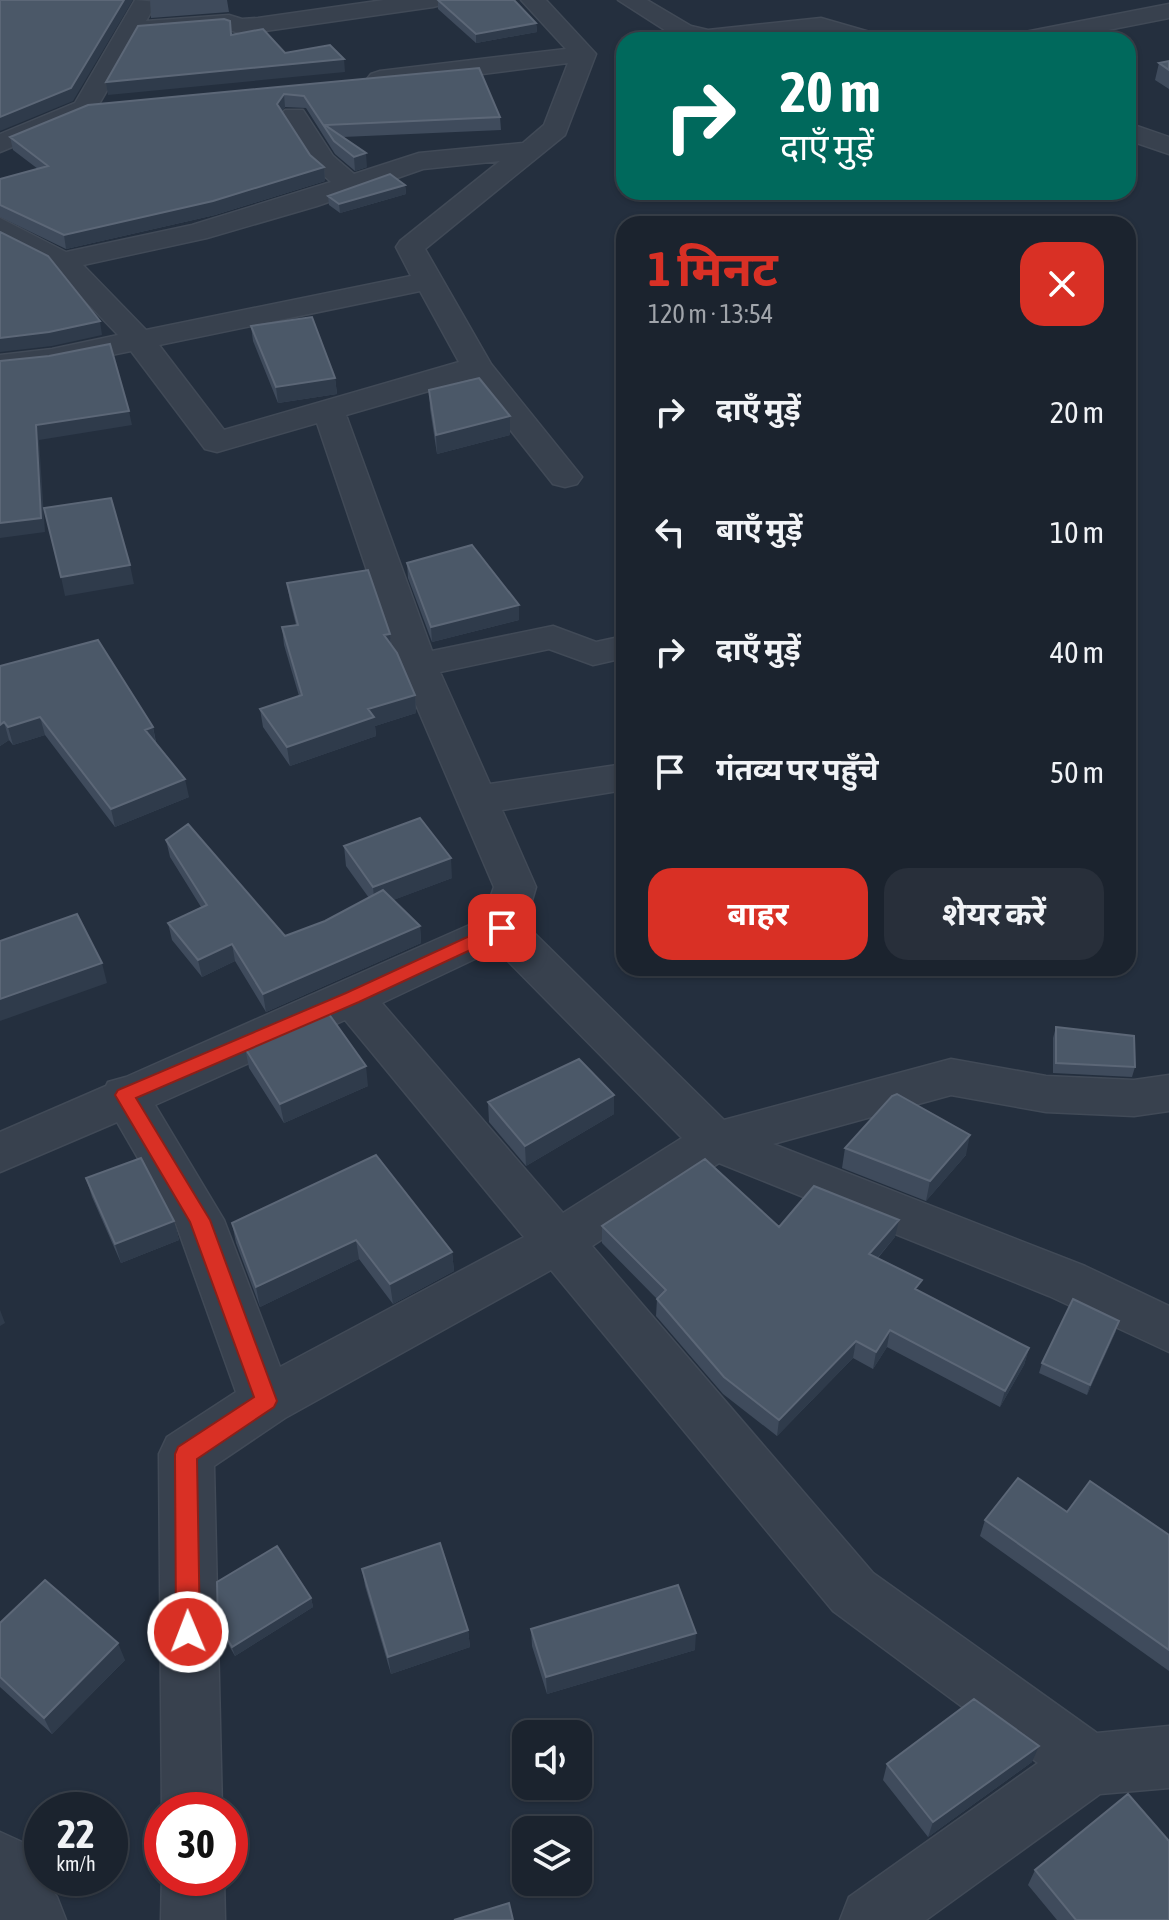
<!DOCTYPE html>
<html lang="hi">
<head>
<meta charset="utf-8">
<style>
	body { margin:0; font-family:"Asap Condensed","Noto Sans Devanagari",sans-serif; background:#282f3a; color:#f1f3f6; height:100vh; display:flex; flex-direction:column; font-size:30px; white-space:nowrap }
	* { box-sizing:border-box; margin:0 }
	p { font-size:26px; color:#a0a4aa }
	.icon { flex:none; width:44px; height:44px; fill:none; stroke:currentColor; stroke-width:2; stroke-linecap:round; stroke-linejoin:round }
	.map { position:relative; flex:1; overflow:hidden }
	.drawer { position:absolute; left:616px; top:216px; width:520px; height:760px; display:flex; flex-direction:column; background:#1b232e; border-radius:24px; box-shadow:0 2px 6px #0004,0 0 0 2px #39404a }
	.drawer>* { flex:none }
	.guide { position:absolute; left:616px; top:32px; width:520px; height:168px; border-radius:24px; box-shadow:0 2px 6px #0004,0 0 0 2px #39404a; background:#00695c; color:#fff; overflow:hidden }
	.fabs { position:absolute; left:512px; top:1720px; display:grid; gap:16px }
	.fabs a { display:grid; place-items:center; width:80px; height:80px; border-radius:16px; background:#1b232e; box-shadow:0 2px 6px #0004,0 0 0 2px #39404a; font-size:40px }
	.speed { position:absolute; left:24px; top:1792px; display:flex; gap:16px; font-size:40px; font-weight:700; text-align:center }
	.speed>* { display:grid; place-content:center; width:104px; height:104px; border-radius:50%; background:#1b232e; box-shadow:0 2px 6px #0004,0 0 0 2px #39404a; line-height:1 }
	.speed small { font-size:20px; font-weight:400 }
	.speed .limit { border:12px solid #d22; background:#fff; color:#111 }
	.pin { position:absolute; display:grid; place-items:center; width:68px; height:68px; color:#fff; margin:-34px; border-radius:16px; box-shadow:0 4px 12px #0006 }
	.me { position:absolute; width:88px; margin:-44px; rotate:359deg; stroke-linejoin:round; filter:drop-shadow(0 0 6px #0008) }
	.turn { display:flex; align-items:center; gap:28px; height:168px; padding:0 32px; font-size:36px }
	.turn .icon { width:104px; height:104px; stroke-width:2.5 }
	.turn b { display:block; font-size:56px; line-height:68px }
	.round { display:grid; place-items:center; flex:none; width:84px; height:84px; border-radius:24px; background:#282f3a }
	.head { display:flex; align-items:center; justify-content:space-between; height:136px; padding:0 32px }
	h1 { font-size:48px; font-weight:700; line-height:60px; color:#d93025 }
	.cta { display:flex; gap:16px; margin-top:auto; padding:16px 32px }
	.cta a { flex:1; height:92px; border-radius:24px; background:#d93025; color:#fff; font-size:32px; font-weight:700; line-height:92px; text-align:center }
	.cta a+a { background:#282f3a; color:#f1f3f6 }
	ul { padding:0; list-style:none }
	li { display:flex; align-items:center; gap:24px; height:120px; padding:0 32px }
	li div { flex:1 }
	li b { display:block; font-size:30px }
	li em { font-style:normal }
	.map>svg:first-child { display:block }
</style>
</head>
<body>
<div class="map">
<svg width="1169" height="1920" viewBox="0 0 1169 1920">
	<rect width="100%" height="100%" fill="#242f3e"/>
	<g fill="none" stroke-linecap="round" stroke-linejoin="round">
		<defs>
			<path id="minor" d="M 135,0 L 157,2 L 146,21 L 229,15 L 242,19 L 258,18 L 384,0 L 445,0 L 441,5 L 433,7 L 258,32 L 239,33 L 226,29 L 138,36 L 94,113 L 0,152 L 0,134 L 75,103 Z
				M 521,0 L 546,0 L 596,54 L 565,135 L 425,249 L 491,364 L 582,477 L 577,484 L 565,487 L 553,484 L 470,379 L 346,415 L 432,651 L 553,626 L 596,642 L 624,636 L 624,658 L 593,665 L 549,649 L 440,672 L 490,784 L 624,764 L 624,790 L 502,810 L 536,887 L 525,924 L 724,1120 L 951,1059 L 1046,1076 L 1134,1080 L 1169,1075 L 1169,1111 L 1134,1116 L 1046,1112 L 951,1095 L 773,1144 L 1085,1266 L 1169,1306 L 1169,1352 L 1049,1296 L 719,1163 L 592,1246 L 873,1573 L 1097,1733 L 1169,1726 L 1169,1788 L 1100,1794 L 926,1920 L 840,1920 L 849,1897 L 1038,1763 L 833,1611 L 551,1270 L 285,1418 L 214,1466 L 222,1810 L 162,1810 L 162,1815 L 159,1454 L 167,1437 L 236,1392 L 176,1224 L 117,1122 L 0,1172 L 0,1132 L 106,1086 L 108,1082 L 126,1077 L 483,919 L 494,887 L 399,665 L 317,423 L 217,452 L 205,449 L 131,351 L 52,367 L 0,373 L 0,355 L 52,349 L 118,335 L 53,267 L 0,241 L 0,218 L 66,252 L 192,225 L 331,182 L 314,167 L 281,115 L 285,110 L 303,110 L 333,156 L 354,174 L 419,153 L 523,143 L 544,125 L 568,63 L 380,87 L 371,84 L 367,79 L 371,74 L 380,71 L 566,49 ZM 500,161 L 400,241 L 396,247 L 411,276 L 146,330 L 83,265 L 207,238 L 317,206 L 423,169 ZM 420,291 L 459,362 L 224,430 L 159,345 ZM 496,949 L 682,1138 L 563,1213 L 382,1003 ZM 345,1020 L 524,1237 L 280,1367 L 224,1220 L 155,1105 Z
				M 618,0 L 647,0 L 691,26 L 708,30 L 821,18 L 880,35 L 883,40 L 845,40 L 820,32 L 748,40 L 690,40 L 674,36 Z
				M 1169,4 L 1169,18 L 1057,40 L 1008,40 L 1011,35 L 1020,33 Z
				M 1128,123 L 1169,137 L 1169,154 L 1128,140 Z
				M 0,1832 L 22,1842 L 42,1878 L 57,1897 L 66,1920 L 0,1920 Z
				M 162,1874 L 162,1878 L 224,1878 L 225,1920 L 161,1920 Z"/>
		</defs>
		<use href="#minor" stroke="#414a57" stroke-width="3"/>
		<use href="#minor" fill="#38414e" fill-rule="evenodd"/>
	</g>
	<path fill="#3f4b5c" d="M 150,0 L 227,0 L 229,12 L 151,18 Z
		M 438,0 L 536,23 L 537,32 L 476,43 L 438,9 Z
		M 1169,61 L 1169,89 L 1155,80 L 1159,63 Z
		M 479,68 L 500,117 L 501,130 L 343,137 L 367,167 L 355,171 L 335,154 L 306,108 L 285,107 L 282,111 L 310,155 L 324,167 L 325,181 L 215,215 L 66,249 L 0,217 L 0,179 L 38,169 L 13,150 L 10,137 L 88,105 Z
		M 405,185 L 406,194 L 340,213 L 329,205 L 328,196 Z
		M 251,326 L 335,378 L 337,394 L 278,403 L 253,341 Z
		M 429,390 L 510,416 L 510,435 L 437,454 L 430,409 Z
		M 407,563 L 519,605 L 519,620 L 432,642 L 408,578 Z
		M 287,583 L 391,644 L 415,695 L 416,713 L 375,726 L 376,736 L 290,766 L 263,727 L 260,709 L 299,696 L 284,645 L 282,627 L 296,625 L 290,601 Z
		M 0,666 L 153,727 L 156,742 L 189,797 L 115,827 L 45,735 L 13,745 L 9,740 L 0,746 Z
		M 166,840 L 285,936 L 325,921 L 369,898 L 346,866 L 344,846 L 452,878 L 393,900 L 420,926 L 421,943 L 266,1012 L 235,961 L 202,977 L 172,940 L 168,923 L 201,907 L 170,857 Z
		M 1056,1027 L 1135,1067 L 1132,1077 L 1053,1073 L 1053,1038 Z
		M 245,1048 L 368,1086 L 284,1123 L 249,1068 Z
		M 488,1102 L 614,1114 L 526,1166 L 489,1122 Z
		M 845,1148 L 966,1155 L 926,1201 L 842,1168 Z
		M 86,1178 L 174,1221 L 179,1240 L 121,1263 L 92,1197 Z
		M 232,1223 L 452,1252 L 454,1271 L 393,1304 L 359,1259 L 260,1307 L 236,1243 Z
		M 602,1226 L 779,1227 L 895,1237 L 878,1258 L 919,1291 L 1029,1348 L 1024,1365 L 1000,1407 L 887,1347 L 873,1369 L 853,1358 L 777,1436 L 723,1394 L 656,1316 L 657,1299 L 602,1243 Z
		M 1116,1331 L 1087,1395 L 1039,1373 L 1042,1363 Z
		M 1067,1512 L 1169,1535 L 1169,1671 L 980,1536 L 985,1520 Z
		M 362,1569 L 468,1630 L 470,1647 L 391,1674 L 365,1586 Z
		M 311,1598 L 313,1607 L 235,1656 L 221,1632 L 218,1623 Z
		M 0,1623 L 125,1660 L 52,1734 L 0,1687 Z
		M 531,1629 L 695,1650 L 547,1694 L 532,1646 Z
		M 1032,1762 L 928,1837 L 883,1780 L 887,1764 Z
		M 1035,1870 L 1169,1920 L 1057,1920 L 1028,1885 Z"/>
	<path fill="#2f3b4b" d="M 124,0 L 133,0 L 73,101 L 0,131 L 0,117 Z
		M 536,23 L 537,32 L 476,43 L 476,34 Z
		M 344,59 L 345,72 L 108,95 L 106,82 Z
		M 284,94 L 285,107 L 278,117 L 277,104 Z
		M 366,153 L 367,167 L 355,171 L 354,157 Z
		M 324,167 L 325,181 L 215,215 L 66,249 L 64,235 Z
		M 405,185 L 406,194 L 340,213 L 339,204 Z
		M 100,321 L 102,335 L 52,346 L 0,352 L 0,338 Z
		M 335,378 L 337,394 L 278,403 L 276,387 Z
		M 129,411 L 132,425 L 39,440 L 45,532 L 0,538 L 0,523 L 36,425 Z
		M 510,416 L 510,435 L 437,454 L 436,435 Z
		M 130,565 L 134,584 L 65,596 L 61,577 Z
		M 519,605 L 519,620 L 432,642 L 431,627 Z
		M 390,634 L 391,652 L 384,635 Z
		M 415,695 L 416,713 L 375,726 L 376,736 L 290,766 L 287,747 L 368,709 Z
		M 40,717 L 45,735 L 13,745 L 8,727 Z
		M 4,722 L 9,740 L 0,746 L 0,725 Z
		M 153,727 L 156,745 L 145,730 Z
		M 185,779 L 189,797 L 115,827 L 111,809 Z
		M 451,858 L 452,878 L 375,907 L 373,887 Z
		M 420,926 L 421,943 L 266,1012 L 263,994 Z
		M 232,944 L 235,961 L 202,977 L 198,960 Z
		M 102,963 L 107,983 L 0,1021 L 0,999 Z
		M 366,1066 L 368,1086 L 284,1123 L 280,1104 Z
		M 614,1095 L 614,1114 L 526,1166 L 525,1146 Z
		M 970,1135 L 966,1155 L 926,1201 L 930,1181 Z
		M 899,1220 L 895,1237 L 866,1271 L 869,1254 Z
		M 174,1221 L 179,1240 L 121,1263 L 115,1244 Z
		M 356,1240 L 359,1259 L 260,1307 L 256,1287 Z
		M 452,1252 L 454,1271 L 393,1304 L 390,1284 Z
		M 0,1310 L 5,1323 L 0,1326 Z
		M 1119,1321 L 1116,1331 L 1087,1395 L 1090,1385 Z
		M 890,1330 L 887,1347 L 873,1369 L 876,1352 Z
		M 856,1341 L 853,1358 L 777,1436 L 779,1420 Z
		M 1029,1348 L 1024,1365 L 1000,1407 L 1005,1391 Z
		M 311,1598 L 313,1607 L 235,1656 L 232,1647 Z
		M 468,1630 L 470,1647 L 391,1674 L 388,1657 Z
		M 696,1633 L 695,1650 L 547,1694 L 546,1677 Z
		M 118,1643 L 125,1660 L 52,1734 L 44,1718 Z
		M 1039,1746 L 1032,1762 L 928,1837 L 933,1822 Z"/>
	<path fill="#4b5868" stroke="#5c6777" stroke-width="2" d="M 0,0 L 124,0 L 71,88 L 0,117 Z
		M 438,0 L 514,0 L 536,23 L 476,34 Z
		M 224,19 L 230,21 L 231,35 L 263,29 L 285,53 L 330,45 L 344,59 L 106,82 L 138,26 Z
		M 1169,61 L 1169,70 L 1159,63 Z
		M 479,68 L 500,117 L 325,125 L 366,153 L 354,157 L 334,141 L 304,96 L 284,94 L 277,104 L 310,155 L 324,167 L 213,201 L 64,235 L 0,205 L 0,179 L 48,166 L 10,137 L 88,105 Z
		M 390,174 L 405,185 L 339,204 L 328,196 Z
		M 0,232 L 48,256 L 100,321 L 49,332 L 0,338 Z
		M 312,317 L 335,378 L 276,387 L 251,326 Z
		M 110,344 L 129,411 L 36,425 L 41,518 L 0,523 L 0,361 L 49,356 Z
		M 479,378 L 510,416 L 436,435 L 429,390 Z
		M 111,498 L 130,565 L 61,577 L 44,508 Z
		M 472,545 L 519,605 L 431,627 L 407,563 Z
		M 368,570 L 390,634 L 384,635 L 397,653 L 415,695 L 368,709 L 374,717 L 287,747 L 260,709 L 302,695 L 282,627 L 298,625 L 287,583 Z
		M 98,640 L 153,727 L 145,730 L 185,779 L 111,809 L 40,717 L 8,727 L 4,722 L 0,725 L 0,666 Z
		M 420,818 L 451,858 L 373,887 L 344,846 Z
		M 188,824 L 285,936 L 325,921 L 383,890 L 420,926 L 263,994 L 232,944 L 198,960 L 168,923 L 207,905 L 166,840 Z
		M 77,914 L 102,963 L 0,999 L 0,941 Z
		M 326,1010 L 366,1066 L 280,1104 L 245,1048 Z
		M 1056,1027 L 1134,1036 L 1135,1067 L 1056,1063 Z
		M 579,1059 L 614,1095 L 525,1146 L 488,1102 Z
		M 897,1094 L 970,1135 L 930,1181 L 845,1148 L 892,1096 Z
		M 376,1155 L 452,1252 L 390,1284 L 356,1240 L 256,1287 L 232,1223 Z
		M 141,1158 L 174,1221 L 115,1244 L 86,1178 Z
		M 705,1159 L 779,1227 L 814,1186 L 899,1220 L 869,1254 L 922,1280 L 915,1289 L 1029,1348 L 1005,1391 L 890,1330 L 876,1352 L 856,1341 L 779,1420 L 724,1377 L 657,1299 L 666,1290 L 602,1226 Z
		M 1073,1299 L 1119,1321 L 1090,1385 L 1042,1363 Z
		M 1018,1478 L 1067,1512 L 1090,1481 L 1169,1535 L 1169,1650 L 985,1520 Z
		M 440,1543 L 468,1630 L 388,1657 L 362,1569 Z
		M 277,1546 L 311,1598 L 232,1647 L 218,1623 L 217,1582 Z
		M 45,1580 L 118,1643 L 44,1718 L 0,1677 L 0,1623 Z
		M 678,1585 L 696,1633 L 546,1677 L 531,1629 Z
		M 974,1699 L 1039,1746 L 933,1822 L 887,1764 Z
		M 1128,1794 L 1169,1841 L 1169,1920 L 1076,1920 L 1035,1870 Z
		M 509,1903 L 513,1920 L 454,1920 Z"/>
	<path fill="#d93025" stroke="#8d1f18" stroke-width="2" d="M 502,921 L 509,923 L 511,928 L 509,932 L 359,1002 L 136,1098 L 210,1220 L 277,1401 L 274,1407 L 197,1459 L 200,1632 L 197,1640 L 188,1643 L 180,1640 L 176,1632 L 175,1454 L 178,1447 L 254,1397 L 190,1222 L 115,1095 L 118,1090 L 346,993 Z"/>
</svg>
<div class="fabs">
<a><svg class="icon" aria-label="sound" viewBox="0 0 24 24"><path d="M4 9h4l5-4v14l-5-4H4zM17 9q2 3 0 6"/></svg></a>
<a><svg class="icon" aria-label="layers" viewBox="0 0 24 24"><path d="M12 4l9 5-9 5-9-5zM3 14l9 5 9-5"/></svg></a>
</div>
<div class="speed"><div>22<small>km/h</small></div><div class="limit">30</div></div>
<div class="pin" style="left:502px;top:928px;background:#d93025"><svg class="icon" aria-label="arrive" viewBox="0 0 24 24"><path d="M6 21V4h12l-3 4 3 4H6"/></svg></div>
<svg class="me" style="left:188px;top:1632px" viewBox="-20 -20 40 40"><circle r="17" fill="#d93025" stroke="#fff" stroke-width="3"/><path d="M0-11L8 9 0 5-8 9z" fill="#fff"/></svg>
<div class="guide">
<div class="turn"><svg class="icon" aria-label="right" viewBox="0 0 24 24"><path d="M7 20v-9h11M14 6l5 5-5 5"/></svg><div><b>20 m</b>दाएँ मुड़ें</div></div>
</div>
<section class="drawer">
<div class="head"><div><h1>1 मिनट</h1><p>120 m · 13:54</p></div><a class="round" style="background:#d93025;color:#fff"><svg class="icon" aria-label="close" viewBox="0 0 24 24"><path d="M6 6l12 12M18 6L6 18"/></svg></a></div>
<ul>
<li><svg class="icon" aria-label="right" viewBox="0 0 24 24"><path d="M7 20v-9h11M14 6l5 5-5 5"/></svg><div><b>दाएँ मुड़ें</b></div><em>20 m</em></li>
<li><svg class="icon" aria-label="left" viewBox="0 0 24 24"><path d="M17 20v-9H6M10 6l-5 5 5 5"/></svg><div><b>बाएँ मुड़ें</b></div><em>10 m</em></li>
<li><svg class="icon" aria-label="right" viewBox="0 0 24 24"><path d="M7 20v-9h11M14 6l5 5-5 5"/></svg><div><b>दाएँ मुड़ें</b></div><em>40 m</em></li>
<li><svg class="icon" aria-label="arrive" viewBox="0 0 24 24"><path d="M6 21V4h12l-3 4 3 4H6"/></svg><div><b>गंतव्य पर पहुँचे</b></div><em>50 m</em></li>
</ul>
<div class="cta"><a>बाहर</a><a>शेयर करें</a></div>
</section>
</div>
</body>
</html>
